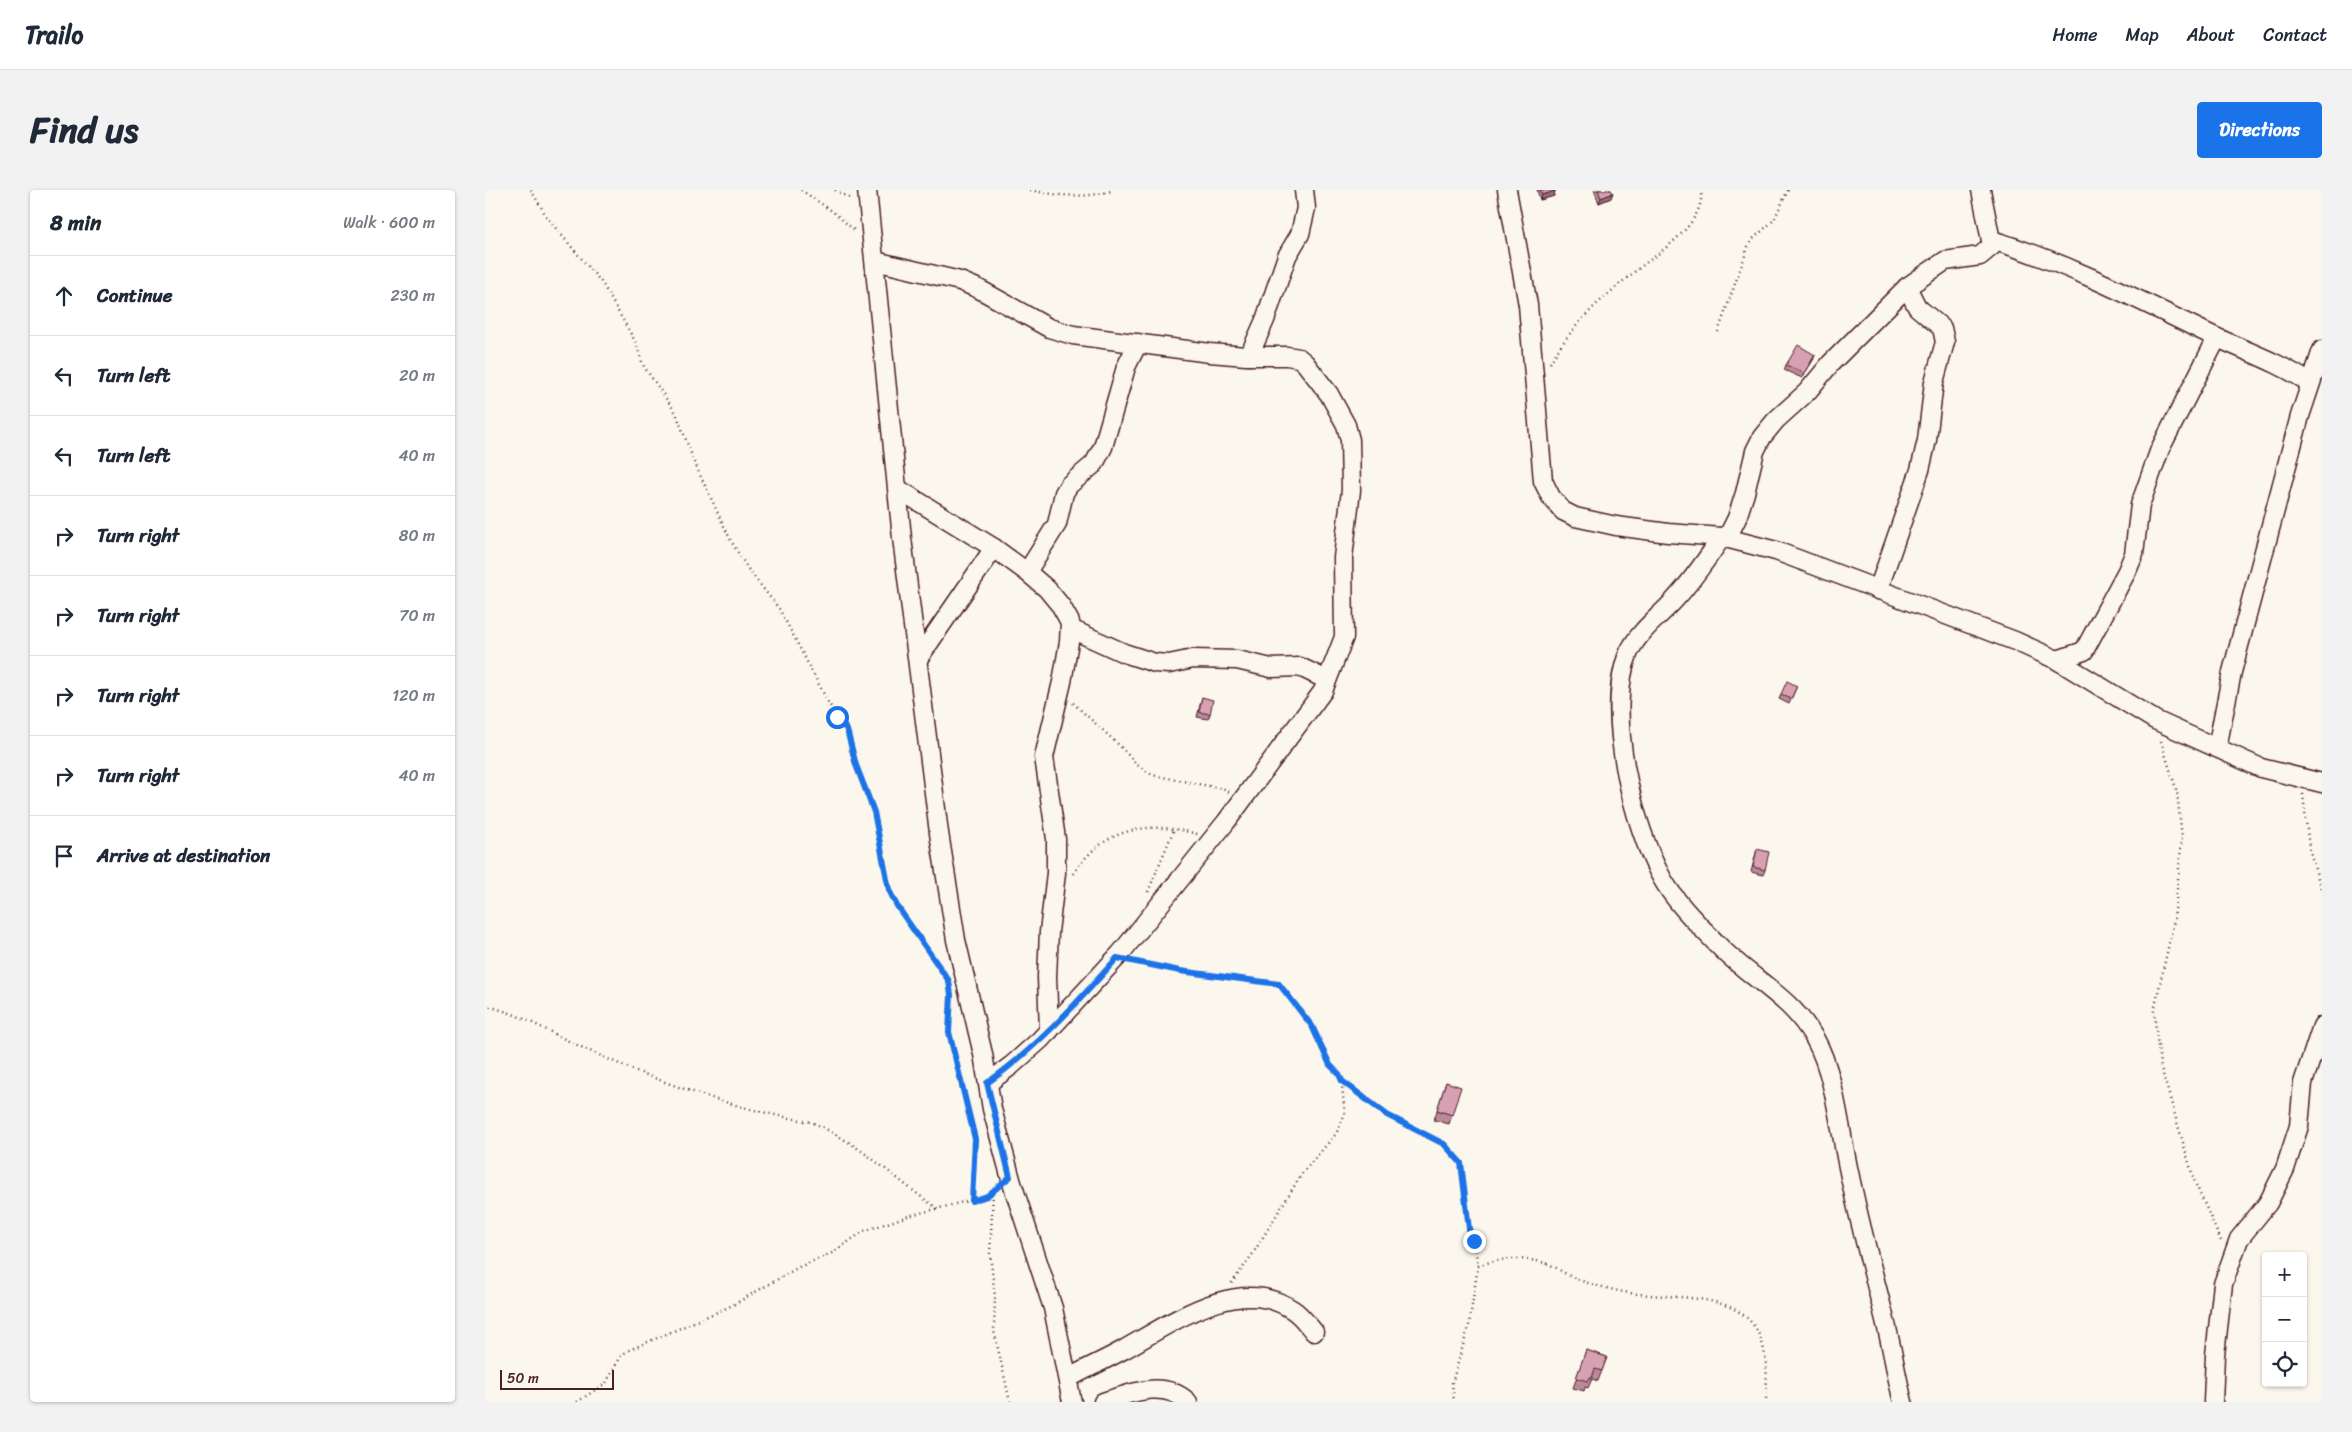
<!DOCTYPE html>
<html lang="en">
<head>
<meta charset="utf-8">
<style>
	:root { --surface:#fff; --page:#f2f2f3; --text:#1f2937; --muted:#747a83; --line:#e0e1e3; --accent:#1a73e8 }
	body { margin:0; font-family:Sriracha,sans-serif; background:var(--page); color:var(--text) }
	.controls { position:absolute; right:15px; bottom:15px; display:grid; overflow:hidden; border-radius:5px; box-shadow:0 1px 4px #0004 }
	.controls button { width:45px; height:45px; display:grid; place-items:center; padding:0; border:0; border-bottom:1px solid var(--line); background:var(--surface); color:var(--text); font:25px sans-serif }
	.scale { position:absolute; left:15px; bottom:12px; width:114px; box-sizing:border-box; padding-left:5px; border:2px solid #4a1f2b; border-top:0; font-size:14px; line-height:18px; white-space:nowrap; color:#4a1f2b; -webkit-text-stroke:4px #fbf7ec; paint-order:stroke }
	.stop { position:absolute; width:15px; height:15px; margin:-11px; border:4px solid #1a73e8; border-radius:50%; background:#fff }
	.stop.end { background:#1a73e8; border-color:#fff; box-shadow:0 1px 5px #0008 }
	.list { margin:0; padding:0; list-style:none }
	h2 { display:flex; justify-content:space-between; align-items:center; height:65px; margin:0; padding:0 20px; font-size:21px }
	h2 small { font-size:16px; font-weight:400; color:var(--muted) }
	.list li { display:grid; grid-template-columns:32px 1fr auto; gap:15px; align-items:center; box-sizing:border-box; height:80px; padding:0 20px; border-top:1px solid var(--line) }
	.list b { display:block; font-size:19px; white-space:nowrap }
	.list em { font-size:16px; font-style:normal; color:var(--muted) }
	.icon { flex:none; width:28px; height:28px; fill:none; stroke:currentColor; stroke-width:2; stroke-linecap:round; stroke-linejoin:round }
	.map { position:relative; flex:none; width:1837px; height:1212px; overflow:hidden; border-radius:5px }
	header { display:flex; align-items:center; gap:30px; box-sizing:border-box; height:70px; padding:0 25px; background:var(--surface); border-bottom:1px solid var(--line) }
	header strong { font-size:24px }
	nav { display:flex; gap:28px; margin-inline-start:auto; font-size:18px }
	.intro { display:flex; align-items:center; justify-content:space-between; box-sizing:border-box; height:120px; padding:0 30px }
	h1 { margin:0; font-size:35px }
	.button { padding:12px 22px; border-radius:5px; background:var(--accent); color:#fff; font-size:18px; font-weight:700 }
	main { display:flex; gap:30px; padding:0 30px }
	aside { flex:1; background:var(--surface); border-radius:5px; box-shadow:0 1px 4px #0004 }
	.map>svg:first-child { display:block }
</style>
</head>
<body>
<header>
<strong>Trailo</strong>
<nav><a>Home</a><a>Map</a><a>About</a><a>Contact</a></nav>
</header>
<div class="intro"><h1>Find us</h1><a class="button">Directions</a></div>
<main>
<aside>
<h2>8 min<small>Walk · 600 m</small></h2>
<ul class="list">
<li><svg class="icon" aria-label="ahead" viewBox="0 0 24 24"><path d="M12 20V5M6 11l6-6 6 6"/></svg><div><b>Continue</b></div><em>230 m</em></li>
<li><svg class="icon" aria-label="left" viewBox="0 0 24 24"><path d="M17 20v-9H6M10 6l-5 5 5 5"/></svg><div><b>Turn left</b></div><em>20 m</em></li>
<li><svg class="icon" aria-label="left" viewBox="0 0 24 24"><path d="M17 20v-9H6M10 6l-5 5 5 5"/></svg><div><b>Turn left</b></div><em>40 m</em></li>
<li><svg class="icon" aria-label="right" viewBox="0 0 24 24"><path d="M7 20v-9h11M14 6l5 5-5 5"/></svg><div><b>Turn right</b></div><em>80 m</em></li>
<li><svg class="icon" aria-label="right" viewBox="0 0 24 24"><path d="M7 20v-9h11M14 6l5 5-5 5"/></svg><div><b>Turn right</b></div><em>70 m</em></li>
<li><svg class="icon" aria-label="right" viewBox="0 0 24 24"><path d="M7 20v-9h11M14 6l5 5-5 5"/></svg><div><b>Turn right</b></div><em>120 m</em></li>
<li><svg class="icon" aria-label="right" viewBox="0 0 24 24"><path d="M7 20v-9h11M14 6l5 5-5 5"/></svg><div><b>Turn right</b></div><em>40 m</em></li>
<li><svg class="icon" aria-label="arrive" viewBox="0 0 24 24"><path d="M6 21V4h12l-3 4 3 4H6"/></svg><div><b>Arrive at destination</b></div></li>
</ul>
</aside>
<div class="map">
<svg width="1837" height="1212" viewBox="0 0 1837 1212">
	<rect width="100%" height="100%" fill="#fbf7ec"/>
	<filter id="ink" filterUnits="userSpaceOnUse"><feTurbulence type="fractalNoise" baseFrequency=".02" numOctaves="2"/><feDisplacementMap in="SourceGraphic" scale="10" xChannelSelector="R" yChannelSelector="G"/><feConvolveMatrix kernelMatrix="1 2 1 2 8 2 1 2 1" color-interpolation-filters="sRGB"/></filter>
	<g filter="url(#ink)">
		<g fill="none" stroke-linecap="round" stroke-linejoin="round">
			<g stroke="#4a1f2b" stroke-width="21">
				<g id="minor">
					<polyline points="382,0 417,348 454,643 471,750 498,864 507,919 527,993 568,1118 587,1212"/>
					<polyline points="1022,0 1043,115 1058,291 1066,307 1078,321 1090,327 1131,336 1183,343 1237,347 1291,361 1530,451 1572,470 1670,530 1776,578 1837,593"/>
					<path d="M1507 50C1582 73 1652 109 1722 143 1757 160 1792 171 1825 193"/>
					<polyline points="390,71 475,91 494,99 564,138 588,145 725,163 761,166 802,166 814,168 820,173 844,204 861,235 865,250 866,300 858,368 859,447 838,501 741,632 635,764 555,850 527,875 503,893"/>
					<polyline points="764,166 780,130 802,66 815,44 821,18 819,0"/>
					<polyline points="413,299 509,358 542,382 562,399 576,416 585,432 584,452 577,492 559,567 571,649 571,683 564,742 562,787 564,841"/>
					<path d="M1237 347C1223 367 1209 388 1193 406 1177 425 1155 439 1144 462 1119 519 1148 638 1178 690 1192 714 1213 734 1232 754 1265 789 1305 805 1330 849 1350 884 1355 942 1364 982 1374 1032 1388 1081 1400 1130 1407 1157 1411 1185 1418 1212"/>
					<polyline points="1242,348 1252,328 1260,303 1270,261 1277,247 1291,230 1322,202 1346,173 1422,97 1460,71 1495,66 1507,56 1496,0"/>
					<polyline points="542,382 572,334 579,303 584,295 609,274 618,257 641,177 653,153"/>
					<polyline points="1393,400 1435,280 1442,250 1449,192 1460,152 1457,138 1432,117 1422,97"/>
					<polyline points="586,439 639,463 670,473 684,474 708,469 752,470 786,478 815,477 842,490"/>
					<polyline points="433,469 509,358"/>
					<polyline points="1572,470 1599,461 1642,381 1649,364 1655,315 1675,259 1732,148"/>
					<polyline points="1732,558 1747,482 1815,226 1837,160"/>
					<path d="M584 1188C602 1178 620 1170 638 1160 685 1134 754 1083 808 1120 816 1125 822 1134 829 1142"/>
					<path d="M618 1212C646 1203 679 1189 703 1212"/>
					<polyline points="1728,1212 1730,1165 1738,1094 1754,1049 1783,1013 1800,979 1814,936 1818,893 1837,836"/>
				</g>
			</g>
			<g stroke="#4a1f2b" stroke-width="2.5" stroke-dasharray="1 4" stroke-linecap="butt">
				<polyline points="46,0 63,29 117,93 151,153 158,175 191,223 210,274 246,351 263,379 295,420 344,514 362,540 371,575 389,622 405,700 412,716 462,789"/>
				<polyline points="316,0 347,21 369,40"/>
				<polyline points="350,0 366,9"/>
				<path d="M545 0C573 6 602 9 629 0"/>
				<polyline points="1233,142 1263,57 1268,49 1289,30 1303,0"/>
				<path d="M1065 173C1078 151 1094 131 1113 113 1125 103 1136 92 1148 83 1171 64 1221 35 1216 0"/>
				<polyline points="588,513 635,556 651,574 667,585 739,599 744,602"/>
				<polyline points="1676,551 1692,602 1697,647 1689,731 1669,821 1675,874 1709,990 1736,1051"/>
				<polyline points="1818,604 1824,658 1837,702"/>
				<path d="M588 684C618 638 662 630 712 644"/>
				<polyline points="663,702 689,639"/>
				<polyline points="649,772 695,781 794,794 827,836 845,875 856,887 860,924 851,944 818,982 767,1065 746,1094"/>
				<polyline points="466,804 464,841 491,949 487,1011"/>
				<path d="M0 816C32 821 74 848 105 861 175 893 250 919 326 932 375 953 411 990 453 1019"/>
				<polyline points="857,891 902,925 959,954 976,973 984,1039 989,1051 993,1076 984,1135 967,1193 969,1212"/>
				<polyline points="508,1003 505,1064 510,1106 509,1141 525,1212"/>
				<path d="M993 1076C1014 1068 1034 1067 1056 1072 1067 1074 1074 1080 1083 1085 1099 1093 1117 1097 1134 1101 1172 1110 1237 1100 1265 1131 1284 1152 1282 1186 1281 1212"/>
				<polyline points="92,1212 121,1193 136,1166 142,1161 246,1116 314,1077 347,1063 379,1041 423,1026 502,1006 513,999"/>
			</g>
			<use href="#minor" stroke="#fbf7ec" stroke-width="18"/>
		</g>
		<g fill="#ba8a9a" stroke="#4a1f2b">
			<polygon points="1052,0 1070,0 1069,6 1055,10"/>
			<polygon points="1109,0 1126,0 1126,8 1114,13"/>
			<polygon points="1330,165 1328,170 1317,188 1299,180 1301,175"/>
			<polygon points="1312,496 1304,514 1294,509 1296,504"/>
			<polygon points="717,507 725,524 723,529 712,527"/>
			<polygon points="1272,659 1280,680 1278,685 1266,682"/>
			<polygon points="961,892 967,925 964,934 949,930"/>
			<polygon points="1101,1160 1122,1167 1113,1191 1107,1189 1103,1198 1100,1197 1099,1201 1088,1198"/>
		</g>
		<g fill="#97707d" stroke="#4a1f2b">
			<polygon points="1070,1 1069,6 1055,10 1057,5"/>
			<polygon points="1128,3 1126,8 1114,13 1116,8"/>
			<polygon points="1330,165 1328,170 1317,188 1319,183"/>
		</g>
		<g fill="#d8a0b3" stroke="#4a1f2b">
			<polygon points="1055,0 1070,0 1070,1 1057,5"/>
			<polygon points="1113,0 1126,0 1128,3 1116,8"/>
			<polygon points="1313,155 1330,165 1319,183 1301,175"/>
			<polygon points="1302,491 1312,496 1306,509 1296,504"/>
			<polygon points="717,507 728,510 725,524 714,522"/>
			<polygon points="1272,659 1284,662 1280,680 1268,677"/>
			<polygon points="961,892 976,897 967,925 952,920"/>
			<polygon points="1101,1160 1122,1167 1117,1181 1110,1179 1107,1188 1104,1188 1103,1191 1091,1188"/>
		</g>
	</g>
	<g fill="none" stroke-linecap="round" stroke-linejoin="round" filter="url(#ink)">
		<path stroke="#1a73e8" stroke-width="6" d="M352 527 362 540 371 575 389 622 404 700 412 716 464 791 466 805 464 842 490 949 487 1011 502 1006 525 987 502 893C552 858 592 813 632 768L695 781 794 794 827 836 845 875 854 884 857 891 902 925 959 954 976 973 984 1039 989 1051"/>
	</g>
</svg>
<div class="controls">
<button>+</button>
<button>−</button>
<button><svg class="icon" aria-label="locate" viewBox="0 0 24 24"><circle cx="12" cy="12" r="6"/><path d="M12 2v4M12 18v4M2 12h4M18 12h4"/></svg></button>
</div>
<div class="scale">50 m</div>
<div class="stop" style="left:352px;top:527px"></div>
<div class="stop end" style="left:989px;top:1051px"></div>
</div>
</main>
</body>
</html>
